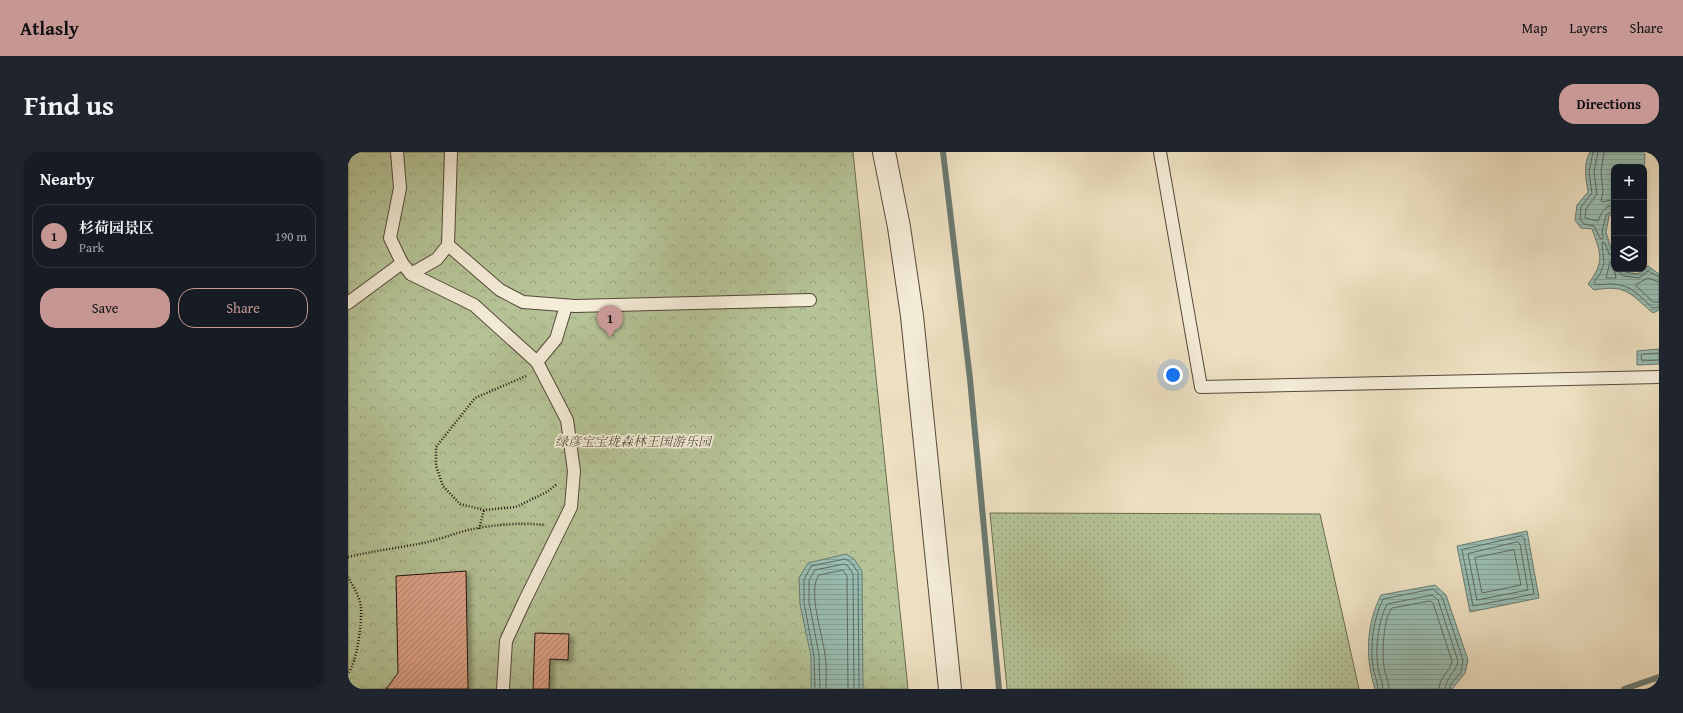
<!DOCTYPE html>
<html lang="en">
<head>
<meta charset="utf-8">
<style>
	:root { --surface:#171b24; --page:#20242c; --text:#f1f3f6; --muted:#9ea1a6; --line:#363941; --accent:#c59692 }
	body { margin:0; font-family:"Gentium Book Plus","Noto Serif SC",serif; background:var(--page); color:var(--text) }
	.controls { position:absolute; right:12px; top:12px; display:grid; overflow:hidden; border-radius:8px; box-shadow:0 2px 6px #0003 }
	.controls button { width:36px; height:36px; display:grid; place-items:center; padding:0; border:0; border-bottom:1px solid var(--line); background:var(--surface); color:var(--text); font:20px sans-serif }
	.you { position:absolute; left:825px; top:223px; width:14px; height:14px; margin:-10px; border:3px solid #fff; border-radius:50%; background:#1a73e8; box-shadow:0 0 0 6px #1a73e833 }
	.badge { display:grid; place-items:center; width:26px; height:26px; border-radius:50%; background:var(--accent); color:#111; font-size:13px; font-weight:700 }
	.pin { position:absolute; translate:-50% -33px; filter:drop-shadow(0 1px 2px #0008) }
	.pin::after { content:''; position:absolute; top:21px; width:14px; height:12px; background:inherit; clip-path:polygon(0 0,100% 0,50% 100%) }
	.list { margin:0; padding:0; list-style:none }
	h2 { display:flex; justify-content:space-between; align-items:center; height:52px; margin:0; padding:0 16px; font-size:17px }
	h2 small { font-size:13px; font-weight:400; color:var(--muted) }
	.list li { display:grid; grid-template-columns:26px 1fr auto; gap:12px; align-items:center; box-sizing:border-box; height:64px; margin:0 8px 8px; padding:0 8px; border:1px solid var(--line); border-radius:16px }
	.list b { display:block; font-size:15px; white-space:nowrap }
	.list p { margin:0; font-size:13px; white-space:nowrap; color:var(--muted) }
	.list em { font-size:13px; font-style:normal; color:var(--muted) }
	.actions { display:flex; gap:8px; padding:12px 16px }
	.actions a { flex:1; padding:9px 0; border:1px solid var(--accent); border-radius:16px; text-align:center; font-size:14px; color:var(--accent) }
	.actions .main { background:var(--accent); color:#111 }
	.icon { flex:none; width:22px; height:22px; fill:none; stroke:currentColor; stroke-width:2; stroke-linecap:round; stroke-linejoin:round }
	.map { position:relative; flex:none; width:1311px; height:537px; overflow:hidden; border-radius:16px }
	header { display:flex; align-items:center; gap:24px; box-sizing:border-box; height:56px; padding:0 20px; background:var(--accent); color:#111 }
	header strong { font-size:19px }
	nav { display:flex; gap:22px; margin-inline-start:auto; font-size:14px }
	.intro { display:flex; align-items:center; justify-content:space-between; box-sizing:border-box; height:96px; padding:0 24px }
	h1 { margin:0; font-size:28px }
	.button { padding:10px 18px; border-radius:16px; background:var(--accent); color:#111; font-size:14px; font-weight:700 }
	main { display:flex; gap:24px; padding:0 24px }
	aside { flex:1; background:var(--surface); border-radius:16px; box-shadow:0 2px 6px #0003 }
	.map>svg:first-child { display:block }
</style>
</head>
<body>
<header>
<strong>Atlasly</strong>
<nav><a>Map</a><a>Layers</a><a>Share</a></nav>
</header>
<div class="intro"><h1>Find us</h1><a class="button">Directions</a></div>
<main>
<aside>
<h2>Nearby<small></small></h2>
<ul class="list">
<li><span class="badge">1</span><div><b>杉荷园景区</b><p>Park</p></div><em>190 m</em></li>
</ul>
<div class="actions"><a class="main">Save</a><a>Share</a></div>
</aside>
<div class="map">
<svg width="1311" height="537" viewBox="0 0 1311 537">
	<defs>
		<pattern id="grass-dots" width="8" height="8" patternUnits="userSpaceOnUse"><rect width="8" height="8" fill="#b5c396"/><path d="M2 2h.1M6 6h.1" fill="none" stroke="#9ba780" stroke-width="1.8" stroke-linecap="round"/></pattern>
		<pattern id="park-crowns" width="20" height="18" patternUnits="userSpaceOnUse"><rect width="20" height="18" fill="#b5c396"/><path d="M2 6a3 3 0 1 1 6 0M12 15a3 3 0 1 1 6 0" fill="none" stroke="#9ba780"/></pattern>
		<pattern id="water-rules" width="6" height="5" patternUnits="userSpaceOnUse"><rect width="6" height="5" fill="#99beb3"/><path d="M0 2.5h6" fill="none" stroke="#84a299"/></pattern>
		<pattern id="building-hatch" width="6" height="6" patternUnits="userSpaceOnUse"><rect width="6" height="6" fill="#dea288"/><path d="M-1 1l2-2M0 6l6-6M5 7l2-2" fill="none" stroke="#b4836e"/></pattern>
		<filter id="shadow"><feDropShadow dx="4.5" dy="2.5" stdDeviation="2" flood-color="#0004"/></filter>
	</defs>
	<rect width="100%" height="100%" fill="#eee1c2"/>
	<filter id="stains"><feTurbulence type="fractalNoise" baseFrequency=".005" numOctaves="4"/><feColorMatrix values="0 0 0 0 .2 0 0 0 0 .09 0 0 0 0 .02 0 0 0 .5 -.17"/></filter>
	<radialGradient id="worn" r=".72"><stop offset=".6" stop-color="#630" stop-opacity="0"/><stop offset="1" stop-color="#630" stop-opacity=".3"/></radialGradient>
	<polygon fill="url(#grass-dots)" stroke="#6c6c52" points="642,361 972,362 1011,537 659,537"/>
	<polygon fill="url(#park-crowns)" stroke="#6c6c52" points="0,0 505,0 560,537 0,537"/>
	<g fill="url(#water-rules)" stroke="#6a7a71">
		<path d="M1242 0H1295L1297 2 1296 20V15H1266V61L1261 64 1258 80 1266 106V117H1274L1277 120 1290 122 1300 114 1311 122V158L1305 161C1282 142 1279 132 1246 138L1240 132C1257 110 1253 102 1244 77L1233 76 1227 68 1229 53 1240 40C1238 27 1235 12 1242 0Z"/>
		<polygon points="1311,197 1311,212 1289,213 1289,199"/>
		<polygon points="1179,379 1191,446 1122,460 1109,394"/>
		<polygon points="498,402 506,407 514,419 515,537 463,537 463,504 452,452 451,426 460,411"/>
		<path d="M1087 433 1098 443 1120 508 1117 521 1104 537H1027C1017 505 1018 473 1033 443Z"/>
	</g>
	<g fill="none" stroke-linecap="round" stroke-linejoin="round">
		<g stroke="#5e6a61" stroke-width="1">
			<polyline points="1245,0 1241,20 1244,41 1233,55 1232,67 1236,72 1246,74 1252,86 1254,87 1255,85 1254,80 1258,63 1266,58"/>
			<path d="M1250 0 1246 20 1249 42 1238 57 1237 66 1250 69C1254 61 1255 54 1266 53"/>
			<polyline points="1256,0 1253,20 1255,40 1253,49 1255,50 1266,47"/>
			<path d="M1266 104 1261 102 1257 91 1254 90 1256 111 1252 122 1246 130 1247 132C1252 134 1259 131 1265 132 1284 133 1291 144 1305 156L1311 155"/>
			<polyline points="1266,109 1262,110 1258,126 1268,126 1266,117"/>
			<polyline points="1272,117 1272,121 1276,124 1291,126 1300,119 1311,125"/>
			<polyline points="1311,130 1300,126 1287,133 1305,150 1311,150"/>
			<polyline points="1311,201 1294,202 1293,204 1294,209 1311,208"/>
			<polygon points="1174,384 1176,386 1186,442 1125,454 1114,398"/>
			<polygon points="1170,390 1172,392 1180,438 1129,448 1120,402"/>
			<polygon points="1166,398 1173,433 1134,441 1127,406"/>
			<polyline points="467,537 466,504 456,451 456,428 463,414 497,407 503,410 510,420 511,537"/>
			<polyline points="472,537 471,503 461,450 461,428 467,418 496,412 500,414 505,422 506,537"/>
			<path d="M478 537C478 526 479 514 477 503 475 483 459 439 471 423L495 418 499 424 500 537"/>
			<path d="M1030 537C1030 530 1026 523 1025 515 1022 493 1025 468 1035 447L1085 437 1094 445 1115 508 1113 520 1102 533V537"/>
			<path d="M1035 537C1035 530 1031 523 1030 516 1027 496 1030 470 1039 452L1084 443 1090 448 1110 509C1108 520 1097 527 1097 537"/>
			<path d="M1041 537C1041 529 1037 523 1036 515 1034 501 1035 467 1044 456L1082 449 1085 451 1104 509C1102 520 1091 525 1091 537"/>
		</g>
		<g stroke="#6a7a71" stroke-width="6">
			<polyline points="595,0 622,227 651,537"/>
			<polyline points="1276,537 1311,525"/>
		</g>
	</g>
	<g fill="url(#building-hatch)" stroke="#23150f" filter="url(#shadow)">
		<polygon points="118,419 120,537 38,537 50,521 48,424"/>
		<polygon points="187,481 221,482 220,508 202,507 201,537 185,537"/>
	</g>
	<g fill="none" stroke-linecap="round" stroke-linejoin="round">
		<g stroke="#56483c" stroke-width="14">
			<g id="service">
				<polyline points="49,0 52,36 42,86 54,111 63,122 89,107 100,93 103,0"/>
				<polyline points="812,0 853,235 1311,225"/>
				<polyline points="100,93 152,138 175,150 227,154 462,148"/>
				<polyline points="63,122 126,153 189,210 219,268 226,319 223,355 177,448 158,489 155,537"/>
				<polyline points="0,151 54,111"/>
				<polyline points="189,210 208,187 218,154"/>
			</g>
		</g>
		<g stroke="#56483c" stroke-width="24">
			<polyline id="minor" points="536,0 551,75 564,164 602,537"/>
		</g>
		<g stroke="#23150f" stroke-width="2.5" stroke-dasharray="1 2" stroke-linecap="butt">
			<polyline points="178,224 127,246 88,295 88,314 95,334 112,352 136,358 168,355 199,340 209,332"/>
			<polyline points="131,377 136,358"/>
			<path d="M0 405C25 399 50 396 75 391 90 388 105 382 120 378 143 373 172 370 196 373"/>
			<path d="M0 425C5 434 12 445 13 456 14 472 9 509 0 522"/>
		</g>
		<use href="#service" stroke="#f4ecd7" stroke-width="12"/>
		<use href="#minor" stroke="#f4ecd7" stroke-width="22"/>
	</g>
	<g text-anchor="middle" dominant-baseline="central" stroke-width="3.5" stroke-linejoin="round" paint-order="stroke">
		<g font-size="13" font-style="italic" fill="#56523e" stroke="#f4ecd7">
			<text x="285" y="289">绿彦宝宝珑森林王国游乐园</text>
		</g>
	</g>
	<rect width="100%" height="100%" filter="url(#stains)"/>
	<rect width="100%" height="100%" fill="url(#worn)"/>
</svg>
<div class="controls">
<button>+</button>
<button>−</button>
<button><svg class="icon" aria-label="layers" viewBox="0 0 24 24"><path d="M12 4l9 5-9 5-9-5zM3 14l9 5 9-5"/></svg></button>
</div>
<div class="you"></div>
<div class="pin badge" style="left:262px;top:186px">1</div>
</div>
</main>
</body>
</html>
